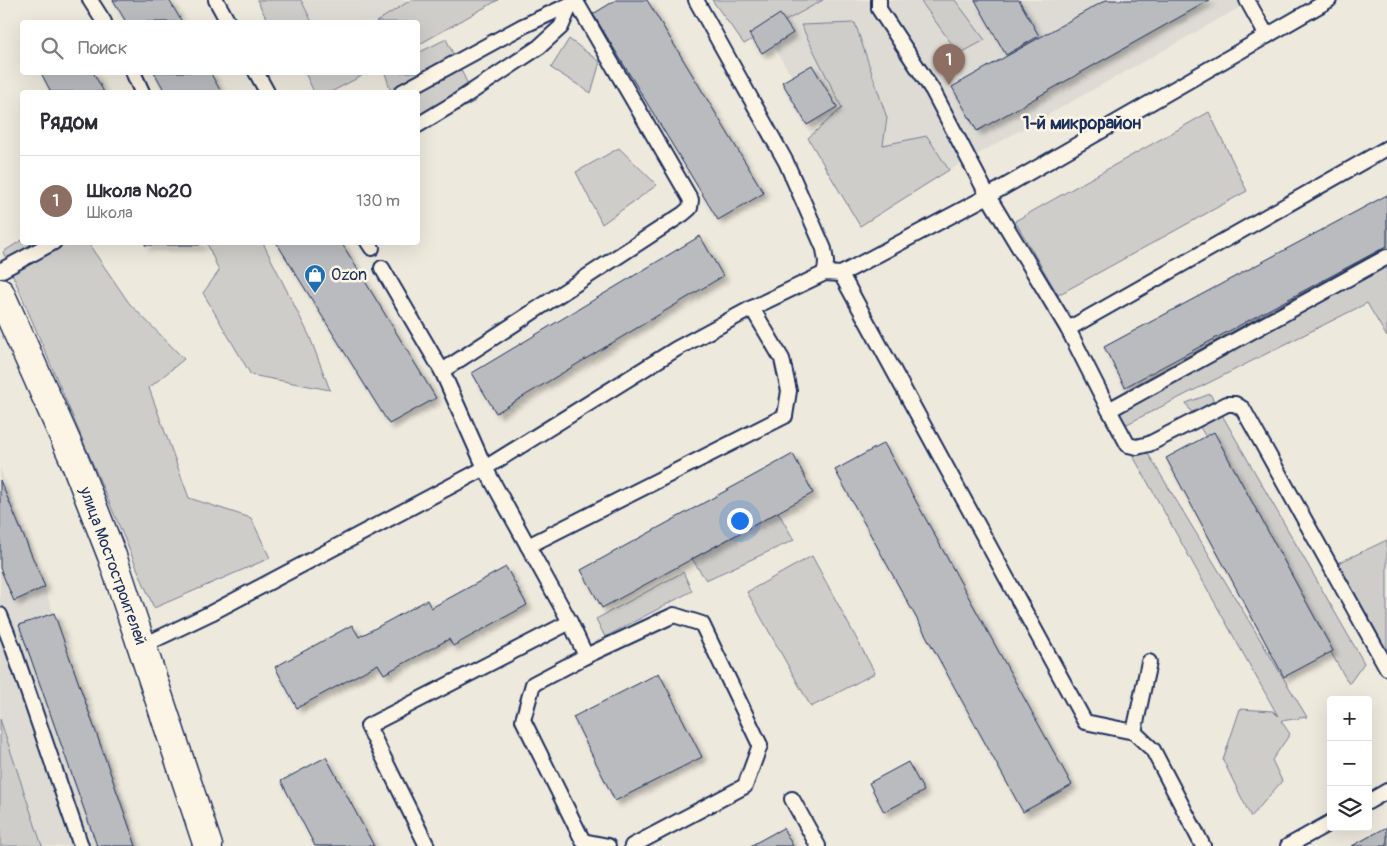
<!DOCTYPE html>
<html lang="ru">
<head>
<meta charset="utf-8">
<style>
	:root { --surface:#fff; --page:#f7f7f7; --text:#2b2b33; --muted:#7c7c81; --line:#e1e1e2; --accent:#1f6fb2 }
	body { margin:0; font-family:Pangolin,sans-serif; background:var(--page); color:var(--text) }
	.controls { position:absolute; right:15px; bottom:15px; display:grid; overflow:hidden; border-radius:5px; box-shadow:0 5px 20px #0002 }
	.controls button { width:45px; height:45px; display:grid; place-items:center; padding:0; border:0; border-bottom:1px solid var(--line); background:var(--surface); color:var(--text); font:25px sans-serif }
	.you { position:absolute; left:739px; top:520px; width:18px; height:18px; margin:-12px; border:4px solid #fff; border-radius:50%; background:#1a73e8; box-shadow:0 0 0 8px #1a73e833 }
	.badge { display:grid; place-items:center; width:32px; height:32px; border-radius:50%; background:var(--accent); color:#fff; font-size:16px; font-weight:700 }
	.pin { position:absolute; translate:-50% -41px; filter:drop-shadow(0 1px 2px #0008) }
	.pin::after { content:''; position:absolute; top:26px; width:18px; height:15px; background:inherit; clip-path:polygon(0 0,100% 0,50% 100%) }
	.list { margin:0; padding:0; list-style:none }
	h2 { display:flex; justify-content:space-between; align-items:center; height:65px; margin:0; padding:0 20px; font-size:21px }
	h2 small { font-size:16px; font-weight:400; color:var(--muted) }
	.list li { display:grid; grid-template-columns:32px 1fr auto; gap:15px; align-items:center; box-sizing:border-box; height:90px; padding:0 20px; border-top:1px solid var(--line) }
	.list b { display:block; font-size:19px; white-space:nowrap }
	.list p { margin:0; font-size:16px; white-space:nowrap; color:var(--muted) }
	.list em { font-size:16px; font-style:normal; color:var(--muted) }
	.icon { flex:none; width:28px; height:28px; fill:none; stroke:currentColor; stroke-width:2; stroke-linecap:round; stroke-linejoin:round }
	.map { position:relative; flex:none; width:1387px; height:846px; overflow:hidden }
	.search { position:absolute; background:var(--surface); box-shadow:0 5px 20px #0002; left:20px; top:20px; width:400px; height:55px; display:flex; align-items:center; gap:12px; box-sizing:border-box; padding:0 18px; border-radius:5px; color:var(--muted); font-size:19px }
	.panel { position:absolute; background:var(--surface); box-shadow:0 5px 20px #0002; left:20px; top:90px; width:400px; height:155px; border-radius:5px }
	.map>svg:first-child { display:block }
</style>
</head>
<body>
<div class="map">
<svg width="1387" height="846" viewBox="0 0 1387 846">
	<defs>
		<filter id="shadow"><feDropShadow dx="4.5" dy="4.5" stdDeviation="2.5" flood-color="#0004"/></filter>
	</defs>
	<rect width="100%" height="100%" fill="#eee9dd"/>
	<filter id="ink" filterUnits="userSpaceOnUse"><feTurbulence type="fractalNoise" baseFrequency=".02" numOctaves="2"/><feDisplacementMap in="SourceGraphic" scale="10" xChannelSelector="R" yChannelSelector="G"/><feConvolveMatrix kernelMatrix="1 2 1 2 8 2 1 2 1" color-interpolation-filters="sRGB"/></filter>
	<g filter="url(#ink)">
		<g fill="#dedbd4">
			<polygon points="278,0 486,0 418,22 290,22"/>
			<polygon points="746,0 1253,0 873,213"/>
			<polygon points="0,468 140,846 0,846"/>
		</g>
		<g fill="#cfcdca" stroke="#757e94">
			<polygon points="257,0 301,0 312,22 268,22"/>
			<polygon points="411,0 498,0 418,45 418,22 376,22"/>
			<polygon points="712,0 823,0 744,44"/>
			<polygon points="920,0 955,0 985,40 959,54"/>
			<polygon points="855,23 887,118 883,145 927,136 949,170 860,226 808,138 842,108 801,25"/>
			<polygon points="446,39 476,101 433,122 418,116 418,92 391,92 385,73 418,72 418,53"/>
			<polygon points="569,39 600,62 591,93 551,68"/>
			<polygon points="305,73 305,72 367,73 331,92 314,92"/>
			<polygon points="1209,112 1247,191 1058,295 1015,221"/>
			<polygon points="619,148 657,185 602,224 576,172"/>
			<polygon points="22,240 22,242 88,243 129,303 184,359 149,388 189,498 251,518 270,558 154,608 3,252"/>
			<polygon points="207,243 263,243 309,335 330,390 251,375 203,293 219,271"/>
			<polygon points="1387,246 1387,337 1367,303 1127,424 1107,401"/>
			<polygon points="1210,394 1364,663 1349,684 1186,403"/>
			<polygon points="1138,437 1307,717 1281,721 1290,734 1272,760 1282,781 1251,817 1223,760 1240,709 1273,711 1278,716 1128,447"/>
			<polygon points="778,512 794,540 706,580 692,559"/>
			<polygon points="1387,540 1387,661 1334,565"/>
			<polygon points="812,556 875,673 811,707 747,592"/>
			<polygon points="683,572 692,591 605,637 596,619"/>
			<polygon points="0,719 42,846 0,846"/>
		</g>
		<g fill="#babbbe" stroke="#1b2f5e" filter="url(#shadow)">
			<polygon points="113,0 169,0 182,22 126,22"/>
			<polygon points="616,0 647,0 764,193 718,220 593,14"/>
			<polygon points="975,0 1019,0 1039,36 1006,55"/>
			<polygon points="1106,0 1210,0 977,131 952,87"/>
			<polygon points="780,14 793,33 762,53 749,34"/>
			<polygon points="812,65 837,107 807,125 782,82"/>
			<polygon points="42,72 93,72 104,92 51,92 41,73"/>
			<polygon points="154,72 210,72 221,92 165,92"/>
			<polygon points="1387,195 1387,246 1125,387 1104,347"/>
			<polygon points="700,236 723,276 496,413 472,373"/>
			<polygon points="145,242 204,242 199,245 145,245"/>
			<polygon points="276,242 341,242 436,398 389,424"/>
			<polygon points="1214,432 1333,651 1284,677 1166,458"/>
			<polygon points="884,443 1072,785 1023,812 835,470"/>
			<polygon points="793,454 813,493 602,608 581,570"/>
			<polygon points="0,480 45,587 14,601 0,568"/>
			<polygon points="506,567 527,605 453,646 449,639 384,674 378,664 297,708 275,667 352,625 359,637 427,600 431,608"/>
			<polygon points="54,613 136,846 97,846 19,625"/>
			<polygon points="659,673 702,757 615,801 573,717"/>
			<polygon points="326,757 374,846 315,846 281,781"/>
			<polygon points="908,762 924,791 884,812 869,783"/>
			<polygon points="1387,827 1387,846 1352,846"/>
			<polygon points="783,828 793,846 750,846"/>
		</g>
		<g fill="none" stroke-linecap="round" stroke-linejoin="round">
			<g stroke="#1b2f5e" stroke-width="18">
				<g id="service">
					<polyline points="90,0 104,22"/>
					<polyline points="216,0 228,22"/>
					<polyline points="696,0 786,162 824,249 826,262 825,273"/>
					<polyline points="879,0 879,9 933,91 988,196 1068,329 1109,410 1128,445 1137,447 1149,444 1227,404 1235,404 1243,409 1387,668"/>
					<polyline points="1247,0 1267,36"/>
					<polyline points="133,72 142,92"/>
					<polyline points="256,72 267,92"/>
					<polyline points="402,92 523,26 571,4 574,0"/>
					<polyline points="418,125 453,104 539,47 561,27 571,4"/>
					<polyline points="368,242 372,248"/>
					<polyline points="382,268 442,371 485,468 570,622 368,726 427,846"/>
					<polyline points="0,271 54,242"/>
					<polyline points="841,274 1085,722 1134,732 1153,750 1203,846"/>
					<polyline points="1068,329 1387,148"/>
					<polyline points="442,371 683,214 690,208 691,200 575,0"/>
					<polyline points="1109,410 1387,257"/>
					<polyline points="528,546 785,416 789,391 782,359 752,308"/>
					<polyline points="0,615 13,648 81,846"/>
					<polyline points="570,622 586,656"/>
					<polyline points="142,646 211,613 485,468 676,349 752,308 825,273 841,274 988,196 1329,0"/>
					<polyline points="1134,732 1149,662"/>
					<polyline points="792,799 818,846"/>
					<polyline points="1368,802 1387,791"/>
					<polyline points="608,846 583,841 523,720 533,684 586,656 674,615 702,624 760,745 745,786 632,846"/>
					<polyline points="1288,846 1331,822"/>
				</g>
			</g>
			<g stroke="#1b2f5e" stroke-width="31">
				<polyline id="secondary" points="0,293 74,459 112,556 208,846"/>
			</g>
			<use href="#service" stroke="#fcf5e5" stroke-width="14"/>
			<use href="#secondary" stroke="#fcf5e5" stroke-width="28"/>
		</g>
	</g>
	<defs>
		<g id="shop-pin" transform="scale(1.125)"><path d="M0 17L-7.5 6A9.5 9.5 0 1 1 7.5 6Z" fill="#1f6fb2" stroke="#fcf5e5"/><path d="M-5-2.5h2.3a2.7 3.5 0 0 1 5.4 0H5L5.5 6h-11ZM-1.5-2.5h3a1.5 2.3 0 0 0-3 0Z" fill="#fff"/></g>
	</defs>
	<g fill-rule="evenodd">
		<use href="#shop-pin" x="315" y="275"/>
	</g>
	<g text-anchor="middle" dominant-baseline="central" stroke-width="5" stroke-linejoin="round" paint-order="stroke">
		<g font-size="16" fill="#1b2f5e" stroke="#fcf5e5" text-anchor="start">
			<text x="331" y="275">Ozon</text>
		</g>
		<g font-size="16" fill="#1b2f5e" stroke="#fcf5e5">
			<text transform="translate(113 566) rotate(70)">улица Мостостроителей</text>
		</g>
		<g font-size="18" font-weight="bold" fill="#1b2f5e" stroke="#fcf5e5">
			<text x="1082" y="123">1-й микрорайон</text>
		</g>
	</g>
</svg>
<div class="controls">
<button>+</button>
<button>−</button>
<button><svg class="icon" aria-label="layers" viewBox="0 0 24 24"><path d="M12 4l9 5-9 5-9-5zM3 14l9 5 9-5"/></svg></button>
</div>
<div class="you"></div>
<div class="pin badge" style="left:949px;top:85px;background:#8d6e63">1</div>
<div class="search"><svg class="icon" aria-label="search" viewBox="0 0 24 24"><circle cx="10" cy="10" r="6"/><path d="M15 15l6 6"/></svg>Поиск</div>
<section class="panel">
<h2>Рядом<small></small></h2>
<ul class="list">
<li><span class="badge" style="background:#8d6e63">1</span><div><b>Школа №20</b><p>Школа</p></div><em>130 m</em></li>
</ul>
</section>
</div>
</body>
</html>
